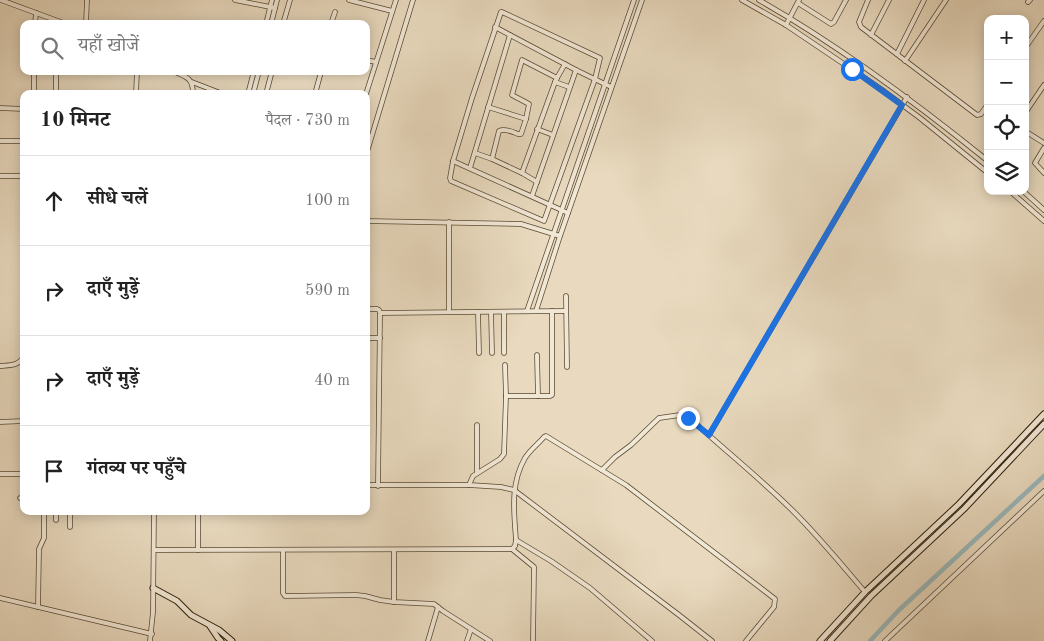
<!DOCTYPE html>
<html lang="hi">
<head>
<meta charset="utf-8">
<style>
	:root { --surface:#fff; --page:#f2f2f2; --text:#222; --muted:#767676; --line:#e0e0e0 }
	body { margin:0; font-family:"Old Standard TT","Noto Serif Devanagari",serif; background:var(--page); color:var(--text) }
	.controls { position:absolute; right:15px; top:15px; display:grid; overflow:hidden; border-radius:10px; box-shadow:0 2px 12px #0003 }
	.controls button { width:45px; height:45px; display:grid; place-items:center; padding:0; border:0; border-bottom:1px solid var(--line); background:var(--surface); color:var(--text); font:25px sans-serif }
	.stop { position:absolute; width:15px; height:15px; margin:-11px; border:4px solid #1a73e8; border-radius:50%; background:#fff }
	.stop.end { background:#1a73e8; border-color:#fff; box-shadow:0 1px 5px #0008 }
	.list { margin:0; padding:0; list-style:none }
	h2 { display:flex; justify-content:space-between; align-items:center; height:65px; margin:0; padding:0 20px; font-size:21px }
	h2 small { font-size:16px; font-weight:400; color:var(--muted) }
	.list li { display:grid; grid-template-columns:32px 1fr auto; gap:15px; align-items:center; box-sizing:border-box; height:90px; padding:0 20px; border-top:1px solid var(--line) }
	.list b { display:block; font-size:19px; white-space:nowrap }
	.list em { font-size:16px; font-style:normal; color:var(--muted) }
	.icon { flex:none; width:28px; height:28px; fill:none; stroke:currentColor; stroke-width:2; stroke-linecap:round; stroke-linejoin:round }
	.map { position:relative; flex:none; width:1044px; height:641px; overflow:hidden }
	.search { position:absolute; background:var(--surface); box-shadow:0 2px 12px #0003; left:20px; top:20px; width:350px; height:55px; display:flex; align-items:center; gap:12px; box-sizing:border-box; padding:0 18px; border-radius:10px; color:var(--muted); font-size:19px }
	.panel { position:absolute; background:var(--surface); box-shadow:0 2px 12px #0003; left:20px; top:90px; width:350px; height:425px; border-radius:10px }
	.map>svg:first-child { display:block }
</style>
</head>
<body>
<div class="map">
<svg width="1044" height="641" viewBox="0 0 1044 641">
	<rect width="100%" height="100%" fill="#e9dabf"/>
	<filter id="stains"><feTurbulence type="fractalNoise" baseFrequency=".004" numOctaves="4"/><feColorMatrix values="0 0 0 0 .2 0 0 0 0 .09 0 0 0 0 .02 0 0 0 .5 -.17"/></filter>
	<radialGradient id="worn" r=".72"><stop offset=".6" stop-color="#630" stop-opacity="0"/><stop offset="1" stop-color="#630" stop-opacity=".3"/></radialGradient>
	<g fill="none" stroke-linecap="round" stroke-linejoin="round">
		<polyline stroke="#9ab8bb" stroke-width="4.5" points="870,641 898,611 1044,476"/>
		<g stroke="#594a33" stroke-width="5.5">
			<g id="street">
				<polyline points="1,0 66,24"/>
				<polyline points="235,0 275,8"/>
				<polyline points="349,0 392,11"/>
				<polyline points="742,0 786,25 881,89 920,118 988,173"/>
				<path d="M759 0C840 46 915 102 988 161"/>
				<polyline points="868,0 859,22 861,27 977,115 981,114 988,104"/>
				<polyline points="1028,2 1030,0"/>
				<polyline points="798,3 831,24 834,22 846,0"/>
				<polygon points="501,12 502,12 600,58 595,79 544,221 451,181 450,178 453,161 472,98"/>
				<polyline points="35,24 36,13"/>
				<polyline points="86,24 87,0"/>
				<polyline points="266,24 272,0"/>
				<polyline points="271,24 277,0"/>
				<polyline points="283,24 290,0"/>
				<polyline points="331,24 335,12"/>
				<polyline points="786,25 799,0"/>
				<polyline points="495,27 576,70 611,87"/>
				<polyline points="871,35 889,0"/>
				<polyline points="1025,48 1044,21"/>
				<polyline points="897,54 924,0"/>
				<polyline points="366,60 376,62"/>
				<polyline points="905,61 946,0"/>
				<path d="M173 71C186 77 193 77 193 94"/>
				<polyline points="321,72 330,71"/>
				<polyline points="557,78 565,64"/>
				<polyline points="192,82 223,94"/>
				<polyline points="34,94 34,71"/>
				<polyline points="56,94 56,71"/>
				<polyline points="136,94 137,71"/>
				<polyline points="248,94 254,71"/>
				<polyline points="253,94 259,71"/>
				<polyline points="266,94 272,71"/>
				<polyline points="315,94 321,72 320,71"/>
				<polyline points="366,94 396,0"/>
				<path d="M488 107 526 119 521 134H518C513 132 505 128 499 131L492 159 522 173 555 82 569 87"/>
				<polyline points="0,108 24,109"/>
				<polyline points="1025,113 1044,85"/>
				<polyline points="526,119 529,104 512,95 522,60 557,78 555,82"/>
				<polyline points="537,129 553,135"/>
				<polyline points="1025,131 1044,143"/>
				<polyline points="0,141 24,141"/>
				<polyline points="1044,148 1035,163 1044,173"/>
				<polyline points="475,153 492,159"/>
				<polyline points="366,155 413,0"/>
				<polyline points="453,161 568,213"/>
				<polyline points="470,168 510,35"/>
				<polyline points="522,173 537,182"/>
				<polyline points="0,176 24,176"/>
				<polyline points="24,190 23,306 24,329"/>
				<polyline points="1010,191 1044,221"/>
				<polyline points="1023,191 1044,210"/>
				<polyline points="532,196 576,70"/>
				<polyline points="366,221 521,224 560,236"/>
				<polyline points="566,296 567,367"/>
				<polyline points="366,309 377,309 379,310 380,313"/>
				<polyline points="527,311 634,0"/>
				<polyline points="536,311 560,236 642,0"/>
				<polyline points="449,312 449,222"/>
				<polyline points="478,312 479,353"/>
				<polyline points="491,312 492,353"/>
				<polyline points="504,312 504,353"/>
				<polyline points="366,338 380,338"/>
				<polyline points="505,365 506,396"/>
				<path d="M0 366C10 365 19 366 24 356"/>
				<polyline points="538,396 550,396 552,395 552,311"/>
				<polyline points="0,422 24,421"/>
				<polyline points="477,425 477,473"/>
				<polyline points="709,435 907,97"/>
				<path d="M602 470 615 457 631 445 659 418 680 415 686 417 694 422C727 452 762 480 794 512 819 537 842 565 865 592"/>
				<polyline points="0,474 24,474"/>
				<polyline points="366,485 469,485 473,476 500,459 504,454 506,396 538,396 537,355"/>
				<polyline points="469,485 501,487 514,490 679,615 712,641"/>
				<polyline points="378,486 380,313 566,311"/>
				<polyline points="20,498 24,498"/>
				<polyline points="70,511 70,527"/>
				<polyline points="198,511 198,550"/>
				<polyline points="56,520 56,511"/>
				<polyline points="516,540 551,561 590,588 652,641"/>
				<polyline points="512,549 534,567 533,641"/>
				<path d="M154 550 512 549 515 546 516 540C514 512 510 484 525 458 530 450 538 444 544 437L546 436 626 485 775 599 774 607 746 641"/>
				<polyline points="283,550 283,593 285,596 356,595 365,596 380,600 394,602"/>
				<polyline points="394,550 394,602 434,604 443,611 490,641"/>
				<polyline points="0,598 152,634"/>
				<polyline points="38,607 39,549 44,538 44,511"/>
				<polyline points="150,641 153,612 154,511"/>
				<polyline points="428,641 438,607"/>
				<polyline points="467,641 471,629"/>
				<polyline points="885,641 1044,491"/>
			</g>
		</g>
		<g stroke="#291a04" stroke-width="7">
			<g id="secondary">
				<polyline points="153,588 177,601 191,615 219,630 232,641"/>
				<polyline points="210,626 218,638 221,641"/>
				<polyline points="820,641 865,592 959,504 1044,414"/>
				<polyline points="830,641 871,596 964,509 1044,424"/>
			</g>
		</g>
		<use href="#street" stroke="#f1e7d5" stroke-width="4"/>
		<use href="#secondary" stroke="#f1e7d5" stroke-width="5"/>
	</g>
	<g fill="none" stroke-linecap="round" stroke-linejoin="round">
		<polyline stroke="#1a73e8" stroke-width="6" points="688,418 709,435 902,105 852,69"/>
	</g>
	<rect width="100%" height="100%" filter="url(#stains)"/>
	<rect width="100%" height="100%" fill="url(#worn)"/>
</svg>
<div class="controls">
<button>+</button>
<button>−</button>
<button><svg class="icon" aria-label="locate" viewBox="0 0 24 24"><circle cx="12" cy="12" r="6"/><path d="M12 2v4M12 18v4M2 12h4M18 12h4"/></svg></button>
<button><svg class="icon" aria-label="layers" viewBox="0 0 24 24"><path d="M12 4l9 5-9 5-9-5zM3 14l9 5 9-5"/></svg></button>
</div>
<div class="stop" style="left:852px;top:69px"></div>
<div class="stop end" style="left:688px;top:418px"></div>
<div class="search"><svg class="icon" aria-label="search" viewBox="0 0 24 24"><circle cx="10" cy="10" r="6"/><path d="M15 15l6 6"/></svg>यहाँ खोजें</div>
<section class="panel">
<h2>10 मिनट<small>पैदल · 730 m</small></h2>
<ul class="list">
<li><svg class="icon" aria-label="ahead" viewBox="0 0 24 24"><path d="M12 20V5M6 11l6-6 6 6"/></svg><div><b>सीधे चलें</b></div><em>100 m</em></li>
<li><svg class="icon" aria-label="right" viewBox="0 0 24 24"><path d="M7 20v-9h11M14 6l5 5-5 5"/></svg><div><b>दाएँ मुड़ें</b></div><em>590 m</em></li>
<li><svg class="icon" aria-label="right" viewBox="0 0 24 24"><path d="M7 20v-9h11M14 6l5 5-5 5"/></svg><div><b>दाएँ मुड़ें</b></div><em>40 m</em></li>
<li><svg class="icon" aria-label="arrive" viewBox="0 0 24 24"><path d="M6 21V4h12l-3 4 3 4H6"/></svg><div><b>गंतव्य पर पहुँचे</b></div></li>
</ul>
</section>
</div>
</body>
</html>
